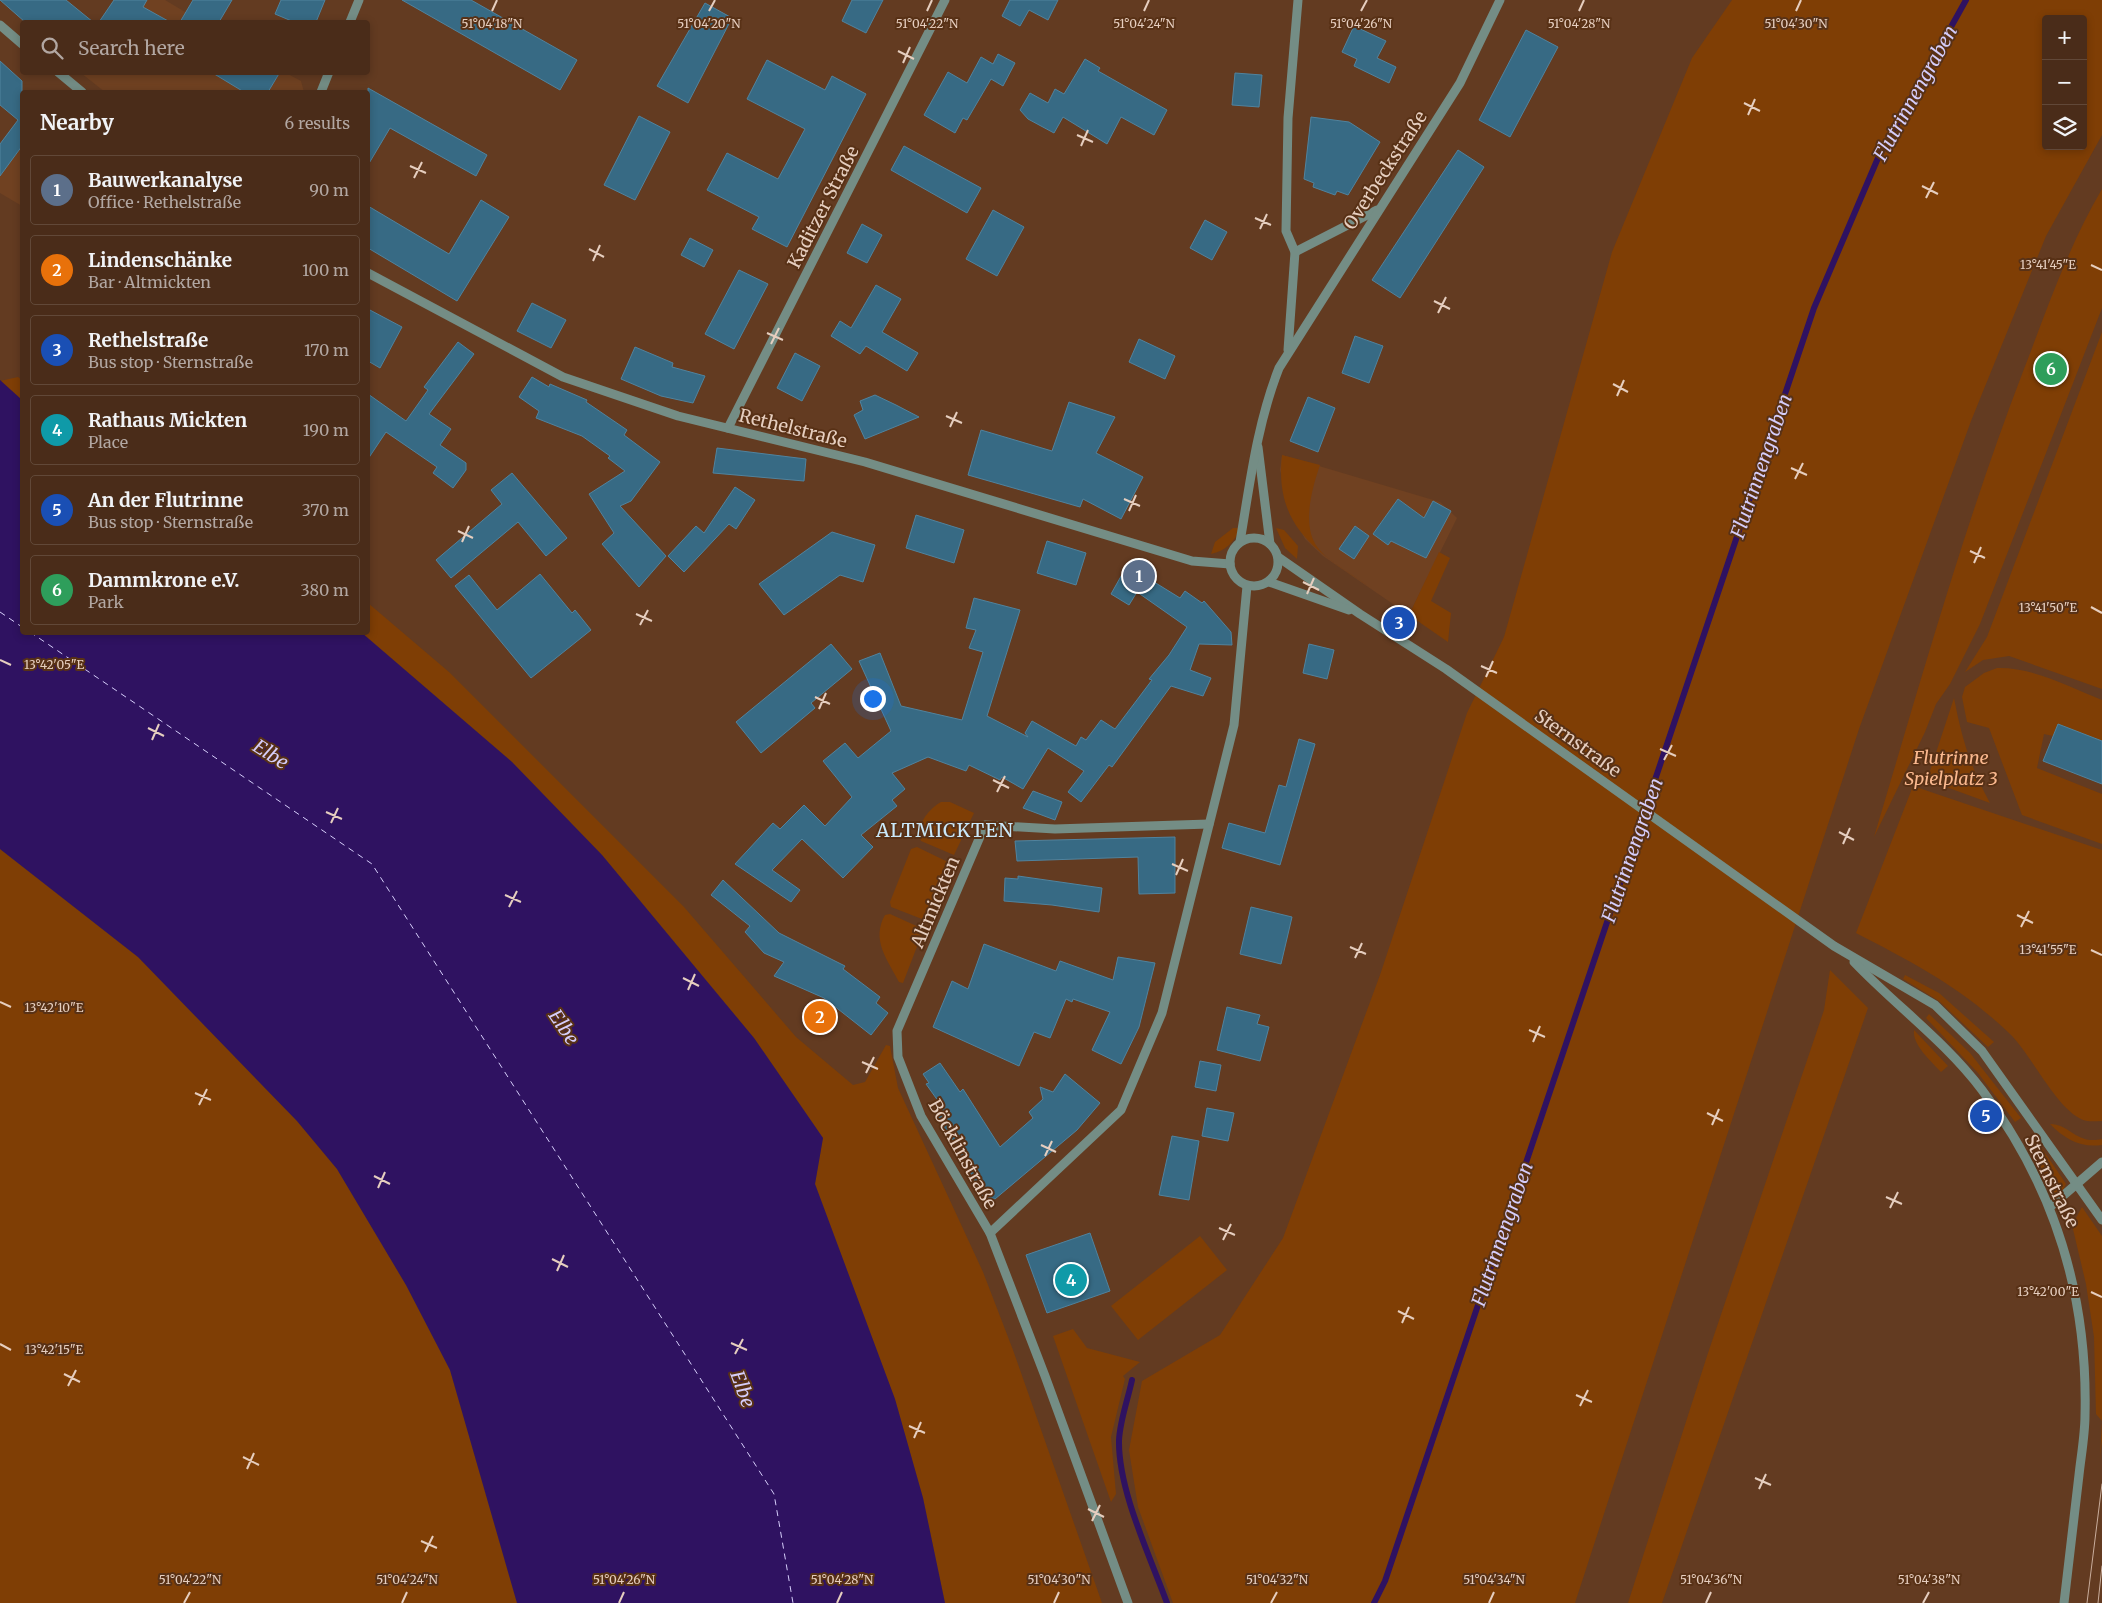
<!DOCTYPE html>
<html lang="en">
<head>
<meta charset="utf-8">
<style>
	:root { --surface:#4a2c19; --page:#513422; --text:#f1f3f6; --muted:#b2a7a2; --line:#614838; --accent:#bca0f2 }
	body { margin:0; font-family:Merriweather,serif; background:var(--page); color:var(--text) }
	.controls { position:absolute; right:15px; top:15px; display:grid; overflow:hidden; border-radius:5px; box-shadow:0 2px 8px #0003 }
	.controls button { width:45px; height:45px; display:grid; place-items:center; padding:0; border:0; border-bottom:1px solid var(--line); background:var(--surface); color:var(--text); font:25px sans-serif }
	.you { position:absolute; left:872px; top:698px; width:18px; height:18px; margin:-12px; border:4px solid #fff; border-radius:50%; background:#1a73e8; box-shadow:0 0 0 8px #1a73e833 }
	.badge { display:grid; place-items:center; width:32px; height:32px; border-radius:50%; background:var(--accent); color:#fff; font-size:16px; font-weight:700 }
	.pin { position:absolute; translate:-50% -50%; border:2px solid #fff; box-shadow:0 1px 5px #0006 }
	.list { margin:0; padding:0; list-style:none }
	h2 { display:flex; justify-content:space-between; align-items:center; height:65px; margin:0; padding:0 20px; font-size:21px }
	h2 small { font-size:16px; font-weight:400; color:var(--muted) }
	.list li { display:grid; grid-template-columns:32px 1fr auto; gap:15px; align-items:center; box-sizing:border-box; height:70px; margin:0 10px 10px; padding:0 10px; border:1px solid var(--line); border-radius:5px }
	.list b { display:block; font-size:19px; white-space:nowrap }
	.list p { margin:0; font-size:16px; white-space:nowrap; color:var(--muted) }
	.list em { font-size:16px; font-style:normal; color:var(--muted) }
	.icon { flex:none; width:28px; height:28px; fill:none; stroke:currentColor; stroke-width:2; stroke-linecap:round; stroke-linejoin:round }
	.map { position:relative; flex:none; width:2102px; height:1603px; overflow:hidden }
	.search { position:absolute; background:var(--surface); box-shadow:0 2px 8px #0003; left:20px; top:20px; width:350px; height:55px; display:flex; align-items:center; gap:12px; box-sizing:border-box; padding:0 18px; border-radius:5px; color:var(--muted); font-size:19px }
	.panel { position:absolute; background:var(--surface); box-shadow:0 2px 8px #0003; left:20px; top:90px; width:350px; height:545px; border-radius:5px }
	.map>svg:first-child { display:block }
</style>
</head>
<body>
<div class="map">
<svg width="2102" height="1603" viewBox="0 0 2102 1603">
	<rect width="100%" height="100%" fill="#633b21"/>
	<g fill="#704121">
		<polygon points="114,0 165,0 202,22 102,22 104,18 103,17"/>
		<polygon points="81,73 286,73 301,81 304,92 105,92"/>
		<polygon points="22,146 22,206 0,193 0,176"/>
		<polygon points="1282,455 1440,502 1457,518 1409,615 1323,556 1305,539 1291,513 1280,470"/>
	</g>
	<g fill="#7f3e05" fill-rule="evenodd">
		<path d="M1732 0H2102V135L2046 236 1971 421 1859 729 1575 1603H1173L1138 1507 1129 1450 1142 1381 1220 1335 1283 1238 1380 975 1467 713 1504 637 1612 252 1692 58ZM2046 19H2083V146H2046Z"/>
		<path d="M2102 189V308L1980 624 1950 684 1936 704 1925 732 1874 837C1921 680 1965 522 2024 369 2047 309 2069 245 2102 189Z"/>
		<polygon points="2102,332 2102,689 2009,656 1983,660 1965,672 1987,637"/>
		<polygon points="18,377 22,380 22,400 0,381"/>
		<path d="M1282 455 1320 465C1312 488 1301 527 1318 548 1328 561 1353 575 1367 585 1316 551 1274 526 1282 455Z"/>
		<path d="M1233 528H1240C1235 542 1225 551 1211 554L1215 542Z"/>
		<polygon points="1276,528 1284,530 1298,546 1297,559 1285,548"/>
		<polygon points="1439,552 1450,558 1431,601 1451,613 1448,642 1409,615"/>
		<polygon points="368,603 449,672 684,907 796,1037 853,1085 865,1082 886,1045 890,1046 898,1088 983,1272 1013,1350 1102,1603 945,1603 923,1498 895,1400 815,1184 823,1138 754,1038 602,855 512,762 362,633 368,632"/>
		<path d="M1997 668C2033 667 2069 687 2102 700V741L2058 724 2053 736 2044 734 2037 768 2102 794V844L2022 815 1989 728 1967 722 1962 697 1965 687 1984 673Z"/>
		<path d="M1954 698C1962 739 1970 766 1990 803L1927 780Z"/>
		<path d="M1913 786 2102 850V1121C2096 1121 2088 1122 2083 1120 2056 1109 2032 1055 2009 1033 1962 988 1914 963 1856 933Z"/>
		<path d="M941 802H950L974 813 954 855 921 841 919 836C919 821 929 809 941 802Z"/>
		<polygon points="917,847 950,863 927,919 922,919 891,907 890,902 911,849"/>
		<polygon points="0,849 138,957 297,1121 337,1169 406,1285 450,1370 517,1603 0,1603"/>
		<path d="M890 914 921 928 923 931 903 983 899 982C887 959 871 940 885 915Z"/>
		<polygon points="1830,970 1868,1008 1662,1603 1628,1603 1707,1356 1824,1010"/>
		<polygon points="1905,975 1939,993 1994,1042 1988,1047 1939,1001 1903,979"/>
		<polygon points="1929,1014 1970,1053 2021,1118 2015,1122 1978,1073 1926,1018"/>
		<path d="M1914 1030 1948 1066 1941 1072C1932 1062 1912 1045 1914 1030Z"/>
		<path d="M2050 1124C2070 1124 2076 1145 2102 1139V1145C2080 1148 2065 1139 2050 1124Z"/>
		<polygon points="2033,1135 2066,1184 2062,1192 2056,1197 2026,1139"/>
		<polygon points="2082,1207 2102,1236 2102,1440 2100,1458 2102,1421 2096,1414 2094,1337 2086,1284 2072,1225"/>
		<polygon points="1200,1236 1227,1270 1138,1340 1111,1306"/>
		<polygon points="1073,1329 1087,1348 1140,1362 1123,1376 1125,1379 1111,1437 1116,1494 1111,1502 1053,1336"/>
	</g>
	<polygon fill="#2f1261" points="0,380 22,400 22,632 362,633 512,762 602,855 754,1038 823,1138 815,1184 895,1399 923,1498 945,1603 517,1603 450,1370 406,1285 337,1169 297,1121 138,957 0,849"/>
	<g fill="none" stroke-linecap="round" stroke-linejoin="round">
		<g stroke="#2f1261" stroke-width="6">
			<path d="M1132 1380C1128 1399 1120 1420 1119 1440 1118 1490 1150 1556 1167 1603"/>
			<polyline points="1374,1603 1385,1581 1814,308 1878,158 1966,0"/>
		</g>
		<g stroke="#d5cdfa" stroke-width="1" stroke-dasharray="6 5" stroke-linecap="butt">
			<polyline points="0,612 22,627"/>
			<polyline points="30,632 372,864 774,1494 793,1603"/>
		</g>
	</g>
	<g fill="#376a84" stroke="#50839e">
		<polygon points="0,0 66,0 93,22 25,22"/>
		<polygon points="114,0 147,0 143,7 170,22 99,22"/>
		<polygon points="193,0 232,0 219,22 180,22"/>
		<polygon points="281,0 325,0 316,22 294,22 275,14"/>
		<polygon points="402,0 471,0 577,60 560,90"/>
		<polygon points="852,0 883,0 866,33 842,21"/>
		<polygon points="1010,0 1058,0 1048,20 1029,10 1020,26 1002,16"/>
		<polygon points="705,3 732,18 688,103 657,86"/>
		<polygon points="1354,26 1386,41 1377,58 1396,67 1389,83 1354,66 1357,59 1342,52"/>
		<polygon points="1526,30 1558,47 1510,137 1479,120"/>
		<polygon points="998,54 1015,63 1003,86 991,79 967,120 963,118 955,133 924,115 948,72 967,83 981,57 993,64"/>
		<polygon points="1085,59 1100,68 1098,71 1167,110 1154,135 1121,117 1107,144 1063,117 1054,133 1028,119 1020,110 1030,93 1048,103 1055,89 1064,94"/>
		<polygon points="767,60 825,90 832,76 866,94 787,247 752,229 759,217 707,190 727,153 778,179 805,129 747,99"/>
		<polygon points="0,61 22,81 22,146 0,176 0,144 18,120 0,105"/>
		<polygon points="211,72 280,72 268,92 244,92"/>
		<polygon points="1235,73 1262,75 1259,107 1232,105"/>
		<polygon points="368,88 487,155 476,176 390,128 368,165"/>
		<polygon points="639,116 670,132 635,200 604,185"/>
		<polygon points="1311,117 1349,122 1380,142 1348,195 1337,191 1335,195 1313,187 1314,183 1304,179"/>
		<polygon points="904,146 981,188 967,213 891,170"/>
		<polygon points="1458,150 1484,167 1400,298 1372,280"/>
		<polygon points="481,200 509,217 457,301 368,248 368,206 449,254"/>
		<polygon points="993,210 1024,227 997,276 966,259"/>
		<polygon points="1205,220 1227,232 1212,260 1190,248"/>
		<polygon points="862,224 882,235 867,263 847,253"/>
		<polygon points="690,238 713,250 704,267 681,255"/>
		<polygon points="739,270 768,284 734,349 705,334"/>
		<polygon points="876,285 901,299 882,332 918,353 907,371 866,346 860,354 831,336 840,321 851,328"/>
		<polygon points="532,303 566,320 551,348 517,331"/>
		<polygon points="368,309 402,327 380,368 368,361"/>
		<polygon points="1355,336 1383,346 1369,383 1342,373"/>
		<polygon points="1139,339 1175,356 1165,379 1129,362"/>
		<polygon points="458,342 474,354 429,414 451,429 440,445 466,463 466,470 453,488 433,473 437,467 386,432 368,459 368,394 406,421 428,390 424,387"/>
		<polygon points="635,347 673,363 672,367 705,376 693,403 661,396 621,379"/>
		<polygon points="795,353 820,366 802,401 777,388"/>
		<polygon points="532,377 549,387 550,384 587,400 586,402 627,430 624,435 660,462 631,501 620,506 666,556 639,587 602,544 614,533 589,494 625,471 608,458 610,456 582,436 536,418 539,411 519,397"/>
		<polygon points="875,395 896,405 919,417 865,439 854,415 863,410 860,401"/>
		<polygon points="1308,397 1335,408 1318,452 1290,441"/>
		<polygon points="1069,402 1115,417 1096,453 1143,477 1121,519 1083,499 1080,507 968,475 981,430 1052,451"/>
		<polygon points="717,448 806,459 804,481 713,473"/>
		<polygon points="512,473 567,538 546,556 518,522 451,578 436,560 502,504 491,490"/>
		<polygon points="735,487 755,500 736,529 729,524 684,572 668,556 696,526 704,533"/>
		<polygon points="1398,499 1424,518 1433,501 1451,511 1426,558 1391,541 1388,545 1373,534"/>
		<polygon points="916,515 964,530 954,563 906,548"/>
		<polygon points="1355,526 1369,536 1354,559 1339,549"/>
		<polygon points="832,532 875,545 863,582 840,575 784,615 759,584"/>
		<polygon points="1047,541 1086,553 1076,585 1037,573"/>
		<polygon points="1129,562 1148,573 1146,577 1180,598 1185,591 1202,603 1204,601 1231,632 1232,645 1199,644 1190,670 1211,678 1203,696 1171,686 1112,767 1109,765 1081,802 1068,792 1084,771 1048,748 1023,789 1002,777 1000,780 969,765 966,771 928,757 892,773 905,789 892,800 897,806 861,835 873,847 843,878 802,839 772,870 800,890 791,902 735,864 773,823 780,829 804,805 825,826 852,797 823,761 845,743 858,758 891,731 859,661 880,653 901,706 962,720 983,652 969,648 976,630 966,628 974,598 1020,610 987,716 1028,737 1025,733 1032,721 1076,746 1081,737 1086,740 1101,720 1115,729 1152,680 1149,679 1169,655 1187,627 1137,592 1129,605 1111,594"/>
		<polygon points="540,574 572,613 575,610 591,630 531,678 455,586 469,575 497,610"/>
		<polygon points="831,644 852,669 811,703 815,708 761,753 736,722"/>
		<polygon points="1309,644 1334,650 1327,679 1303,673"/>
		<polygon points="2058,724 2102,741 2102,784 2043,761"/>
		<polygon points="1299,739 1315,744 1280,865 1222,848 1229,823 1265,833 1279,785 1286,787"/>
		<polygon points="1033,791 1062,802 1055,820 1023,808"/>
		<polygon points="1175,837 1175,893 1139,894 1138,857 1017,861 1015,841"/>
		<polygon points="1018,876 1102,888 1099,912 1052,905 1004,901 1005,878 1018,879"/>
		<polygon points="723,880 779,933 845,966 843,969 880,997 876,1003 888,1013 871,1035 824,998 774,976 784,962 764,953 745,932 750,926 711,895"/>
		<polygon points="1251,907 1292,917 1281,964 1240,954"/>
		<polygon points="984,944 1056,971 1060,961 1113,980 1118,957 1155,963 1139,1027 1121,1064 1092,1050 1110,1012 1073,999 1072,1002 1066,999 1050,1038 1034,1032 1019,1066 933,1027 952,981 968,989"/>
		<polygon points="1227,1007 1260,1015 1257,1024 1269,1027 1260,1061 1217,1050"/>
		<polygon points="1200,1061 1221,1065 1216,1091 1195,1087"/>
		<polygon points="940,1063 960,1092 963,1089 1000,1147 1033,1118 1029,1112 1043,1099 1040,1087 1053,1092 1065,1074 1100,1103 1077,1130 995,1199 983,1196 954,1142 932,1111 941,1105 926,1084 929,1083 923,1074"/>
		<polygon points="1207,1108 1234,1113 1228,1141 1202,1136"/>
		<polygon points="1172,1136 1199,1141 1189,1200 1159,1195"/>
		<polygon points="1090,1233 1110,1291 1047,1313 1026,1255"/>
	</g>
	<g fill="none" stroke-linecap="round" stroke-linejoin="round">
		<g stroke="#748d85" stroke-width="9">
			<polyline points="350,22 359,0"/>
			<polyline points="0,25 22,44"/>
			<polyline points="58,72 82,92"/>
			<polyline points="321,92 329,72"/>
			<polyline points="1295,252 1377,210"/>
			<polyline points="368,273 563,377 678,416 865,462 1192,561 1230,564"/>
			<polyline points="1288,350 1295,252 1286,231 1288,118 1298,0"/>
			<polyline points="728,428 945,0"/>
			<polyline points="1258,447 1270,544"/>
			<circle cx="1254" cy="562" r="24"/>
			<path d="M1240 542C1250 483 1257 424 1279 368L1460 83 1500 0"/>
			<polyline points="1278,557 1360,614 1446,669 1834,946 1935,1005 1982,1051 2102,1220"/>
			<polyline points="1269,582 1349,610"/>
			<path d="M1854 962C1896 1006 1945 1041 1982 1090 2055 1187 2088 1295 2085 1415 2085 1435 2081 1456 2079 1475 2074 1518 2069 1560 2064 1603"/>
			<polyline points="2050,1207 2102,1162"/>
			<polyline points="990,1233 1121,1110 1162,1013 1234,725 1247,586"/>
			<polyline points="1128,1603 1045,1376 990,1233 921,1116 898,1057 897,1031 985,825 1055,829 1209,824"/>
		</g>
		<g stroke="#c9ad9c" stroke-width="1">
			<polyline points="2087,1603 2102,1484"/>
			<polyline points="2098,1603 2102,1566"/>
		</g>
	</g>
	<path fill="none" stroke="#e6cebf" stroke-width="2" d="M492 11 497 0M709 11 715 0M927 11 932 0M1144 11 1149 0M1361 11 1367 0M1579 11 1584 0M1796 11 1801 0M898 51 914 59M903 63 910 47M1744 103 1760 111M1748 115 1755 99M1077 135 1093 142M1081 146 1088 130M410 166 426 173M414 178 422 162M1922 186 1938 194M1926 198 1934 182M1255 218 1271 225M1260 229 1267 214M589 249 604 257M593 261 600 245M2091 265 2102 270M1434 301 1450 309M1438 313 1446 297M767 333 783 340M771 344 779 328M1613 384 1628 392M1617 396 1624 380M946 416 962 423M950 427 957 412M1791 468 1807 475M1795 479 1803 463M1124 499 1140 506M1129 511 1136 495M458 531 473 538M462 542 469 526M1970 551 1985 558M1974 563 1981 547M1303 582 1319 590M1307 594 1314 578M2091 607 2102 613M636 614 652 621M640 625 648 610M0 660 11 665M1481 666 1497 673M1486 677 1493 661M815 697 830 704M819 709 826 693M148 728 164 736M152 740 159 724M1660 749 1676 756M1664 760 1672 745M993 780 1009 788M997 792 1005 776M326 812 342 819M331 823 338 808M1839 832 1854 840M1843 844 1850 828M1172 864 1188 871M1176 875 1183 859M505 895 521 902M509 907 517 891M2017 915 2033 923M2021 927 2029 911M1350 947 1366 954M2091 950 2102 955M1355 958 1362 943M683 978 699 986M688 990 695 974M0 1002 11 1007M1529 1030 1545 1037M1533 1042 1540 1026M862 1062 878 1069M866 1073 874 1057M195 1093 211 1100M199 1105 207 1089M1707 1113 1723 1121M1712 1125 1719 1109M1041 1145 1056 1152M1045 1156 1052 1141M374 1176 390 1184M378 1188 385 1172M1886 1197 1902 1204M1890 1208 1898 1192M1219 1228 1235 1235M1223 1240 1231 1224M552 1259 568 1267M557 1271 564 1255M2091 1292 2102 1297M1398 1311 1414 1319M1402 1323 1409 1307M731 1343 747 1350M0 1344 11 1350M735 1354 743 1339M64 1374 80 1382M68 1386 76 1370M1576 1395 1592 1402M1580 1406 1588 1390M909 1426 925 1433M914 1438 921 1422M243 1457 259 1465M247 1469 254 1453M1755 1478 1771 1485M1759 1489 1766 1474M1088 1509 1104 1517M1092 1521 1100 1505M421 1541 437 1548M425 1552 433 1536M184 1603 190 1592M402 1603 407 1592M619 1603 624 1592M837 1603 842 1592M1054 1603 1059 1592M1271 1603 1277 1592M1489 1603 1494 1592M1706 1603 1711 1592M1923 1603 1929 1592"/>
	<g text-anchor="middle" dominant-baseline="central" stroke-width="4" stroke-linejoin="round" paint-order="stroke">
		<g font-size="18" fill="#e6cebf" stroke="#583116">
			<text transform="translate(1385 170) rotate(-57)">Overbeckstraße</text>
			<text transform="translate(823 207) rotate(-63)">Kaditzer Straße</text>
			<text transform="translate(793 428) rotate(14)">Rethelstraße</text>
			<text transform="translate(1578 743) rotate(36)">Sternstraße</text>
			<text transform="translate(935 902) rotate(-67)">Altmickten</text>
			<text transform="translate(963 1154) rotate(61)">Böcklinstraße</text>
			<text transform="translate(2052 1181) rotate(64)">Sternstraße</text>
		</g>
		<g font-size="18" font-style="italic" fill="#fbb98f" stroke="#583116">
			<text x="1951" y="757">Flutrinne<tspan x="1951" dy="21">Spielplatz 3</tspan></text>
		</g>
		<g font-size="19" font-style="italic" fill="#d5cdfa" stroke="#583116">
			<text transform="translate(1915 93) rotate(-61)">Flutrinnengraben</text>
			<text transform="translate(1761 466) rotate(-71)">Flutrinnengraben</text>
			<text transform="translate(271 754) rotate(33)">Elbe</text>
			<text transform="translate(1632 850) rotate(-71)">Flutrinnengraben</text>
			<text transform="translate(564 1027) rotate(56)">Elbe</text>
			<text transform="translate(1502 1234) rotate(-71)">Flutrinnengraben</text>
			<text transform="translate(743 1389) rotate(70)">Elbe</text>
		</g>
		<g font-size="19" letter-spacing="1" fill="#cae8f9" stroke="#583116">
			<text x="945" y="830">ALTMICKTEN</text>
		</g>
	</g>
	<g font-size="12" text-anchor="middle" fill="#e6cebf" stroke="#583116" stroke-width="4" stroke-linejoin="round" paint-order="stroke">
		<text x="492" y="28">51°04'18"N</text>
		<text x="709" y="28">51°04'20"N</text>
		<text x="927" y="28">51°04'22"N</text>
		<text x="1144" y="28">51°04'24"N</text>
		<text x="1361" y="28">51°04'26"N</text>
		<text x="1579" y="28">51°04'28"N</text>
		<text x="1796" y="28">51°04'30"N</text>
		<text x="2048" y="269">13°41'45"E</text>
		<text x="2048" y="612">13°41'50"E</text>
		<text x="54" y="669">13°42'05"E</text>
		<text x="2048" y="954">13°41'55"E</text>
		<text x="54" y="1012">13°42'10"E</text>
		<text x="2048" y="1296">13°42'00"E</text>
		<text x="54" y="1354">13°42'15"E</text>
		<text x="190" y="1584">51°04'22"N</text>
		<text x="407" y="1584">51°04'24"N</text>
		<text x="624" y="1584">51°04'26"N</text>
		<text x="842" y="1584">51°04'28"N</text>
		<text x="1059" y="1584">51°04'30"N</text>
		<text x="1277" y="1584">51°04'32"N</text>
		<text x="1494" y="1584">51°04'34"N</text>
		<text x="1711" y="1584">51°04'36"N</text>
		<text x="1929" y="1584">51°04'38"N</text>
	</g>
</svg>
<div class="controls">
<button>+</button>
<button>−</button>
<button><svg class="icon" aria-label="layers" viewBox="0 0 24 24"><path d="M12 4l9 5-9 5-9-5zM3 14l9 5 9-5"/></svg></button>
</div>
<div class="you"></div>
<div class="pin badge" style="left:1139px;top:576px;background:#5c6f8a">1</div>
<div class="pin badge" style="left:820px;top:1017px;background:#e8710a">2</div>
<div class="pin badge" style="left:1399px;top:623px;background:#1a4fb4">3</div>
<div class="pin badge" style="left:1071px;top:1280px;background:#0f9aa8">4</div>
<div class="pin badge" style="left:1986px;top:1116px;background:#1a4fb4">5</div>
<div class="pin badge" style="left:2051px;top:369px;background:#2e9e5b">6</div>
<div class="search"><svg class="icon" aria-label="search" viewBox="0 0 24 24"><circle cx="10" cy="10" r="6"/><path d="M15 15l6 6"/></svg>Search here</div>
<section class="panel">
<h2>Nearby<small>6 results</small></h2>
<ul class="list">
<li><span class="badge" style="background:#5c6f8a">1</span><div><b>Bauwerkanalyse</b><p>Office · Rethelstraße</p></div><em>90 m</em></li>
<li><span class="badge" style="background:#e8710a">2</span><div><b>Lindenschänke</b><p>Bar · Altmickten</p></div><em>100 m</em></li>
<li><span class="badge" style="background:#1a4fb4">3</span><div><b>Rethelstraße</b><p>Bus stop · Sternstraße</p></div><em>170 m</em></li>
<li><span class="badge" style="background:#0f9aa8">4</span><div><b>Rathaus Mickten</b><p>Place</p></div><em>190 m</em></li>
<li><span class="badge" style="background:#1a4fb4">5</span><div><b>An der Flutrinne</b><p>Bus stop · Sternstraße</p></div><em>370 m</em></li>
<li><span class="badge" style="background:#2e9e5b">6</span><div><b>Dammkrone e.V.</b><p>Park</p></div><em>380 m</em></li>
</ul>
</section>
</div>
</body>
</html>
